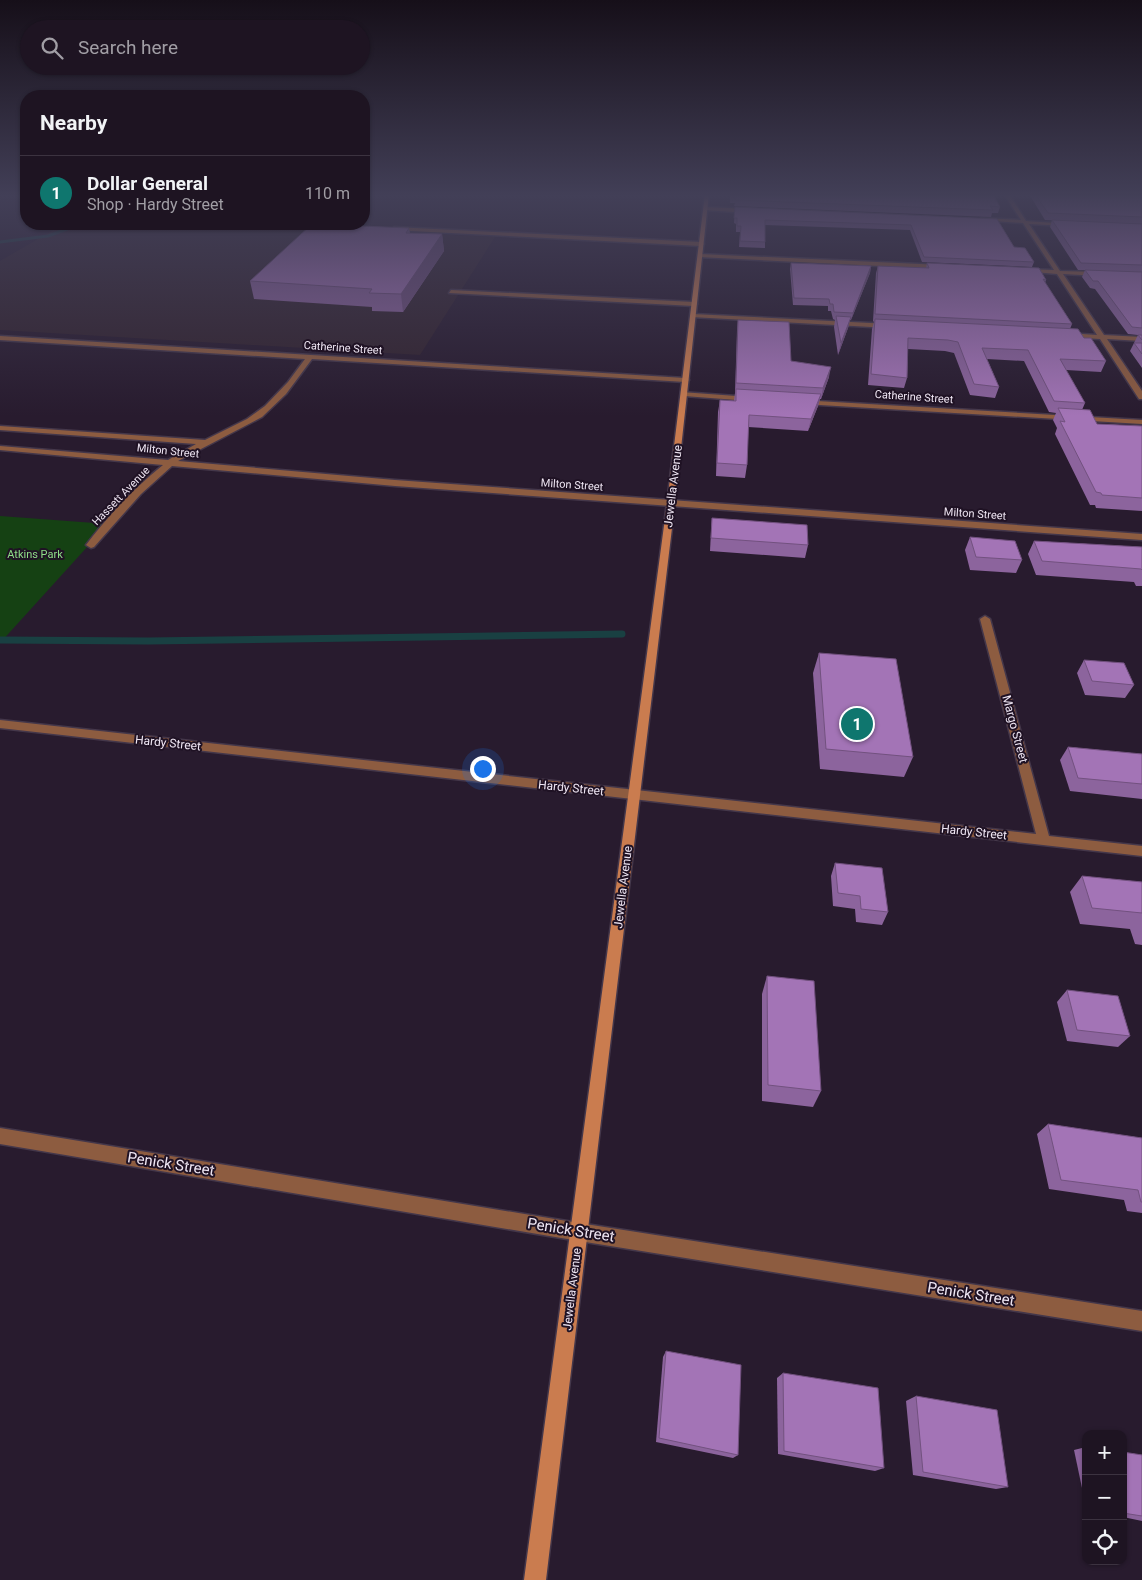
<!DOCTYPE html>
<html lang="en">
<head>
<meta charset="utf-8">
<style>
	:root { --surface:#1e1422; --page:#2b212f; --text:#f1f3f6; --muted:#a19ea5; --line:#3c3340; --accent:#0f766e }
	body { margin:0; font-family:Roboto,sans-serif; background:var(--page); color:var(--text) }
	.controls { position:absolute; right:15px; bottom:15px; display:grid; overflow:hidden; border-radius:10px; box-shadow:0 1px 4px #0004 }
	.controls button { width:45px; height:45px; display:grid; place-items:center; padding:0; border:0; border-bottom:1px solid var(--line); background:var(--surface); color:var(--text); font:25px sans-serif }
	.you { position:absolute; left:482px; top:768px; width:18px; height:18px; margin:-12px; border:4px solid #fff; border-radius:50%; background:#1a73e8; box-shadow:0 0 0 8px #1a73e833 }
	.badge { display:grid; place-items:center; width:32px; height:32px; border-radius:50%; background:var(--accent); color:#fff; font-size:16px; font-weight:700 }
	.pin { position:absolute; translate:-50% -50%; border:2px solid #fff; box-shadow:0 1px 5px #0006 }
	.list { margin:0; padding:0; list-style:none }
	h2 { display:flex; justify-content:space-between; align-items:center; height:65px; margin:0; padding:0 20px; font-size:21px }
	h2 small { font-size:16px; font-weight:400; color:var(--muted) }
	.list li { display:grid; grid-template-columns:32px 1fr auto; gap:15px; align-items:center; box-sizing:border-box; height:75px; padding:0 20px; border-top:1px solid var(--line) }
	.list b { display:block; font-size:19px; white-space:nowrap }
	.list p { margin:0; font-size:16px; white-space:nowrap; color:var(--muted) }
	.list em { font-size:16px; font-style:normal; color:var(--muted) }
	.icon { flex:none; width:28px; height:28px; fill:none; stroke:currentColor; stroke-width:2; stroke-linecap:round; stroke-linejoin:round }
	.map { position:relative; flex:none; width:1142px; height:1580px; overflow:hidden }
	.search { position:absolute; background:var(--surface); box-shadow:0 1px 4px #0004; left:20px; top:20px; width:350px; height:55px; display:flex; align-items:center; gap:12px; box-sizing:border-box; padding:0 18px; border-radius:28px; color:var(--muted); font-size:19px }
	.panel { position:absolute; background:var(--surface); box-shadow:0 1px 4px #0004; left:20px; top:90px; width:350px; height:140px; border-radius:20px }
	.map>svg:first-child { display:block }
</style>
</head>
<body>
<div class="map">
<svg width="1142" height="1580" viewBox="0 0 1142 1580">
	<rect width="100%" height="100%" fill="#281b2e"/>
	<polygon fill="#32232e" points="64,224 210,224 495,237 420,355 0,330 0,261"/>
	<polygon fill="#154113" points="0,516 108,524 0,643"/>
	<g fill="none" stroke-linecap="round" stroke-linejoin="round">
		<polyline stroke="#194042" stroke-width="3" points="0,242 48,236 67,229 67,224"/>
		<polyline stroke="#194042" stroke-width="7" points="0,640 148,641 622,634"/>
		<g stroke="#44374a" stroke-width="3">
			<g id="minor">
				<polygon points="1004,194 1009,194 1026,221 1070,224 1067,226 1029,224 1060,271 1100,272 1103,274 1100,276 1063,274 1104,335 1142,337 1142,341 1107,339 1142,391 1142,399 1139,399 1100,339 1067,337 1064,335 1067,333 1097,335 1057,274 1022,271 1025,269 1054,270 1023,223 979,220 982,218 1021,220"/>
				<polygon points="705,207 750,209 753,211 750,213 703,210"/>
				<polygon points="281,224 312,224 329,226 326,228"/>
				<polygon points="394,227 701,242 704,244 701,246 392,230"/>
				<polygon points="700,254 942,265 945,267 942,269 698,257"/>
				<polygon points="451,290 694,302 697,304 694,306 449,293"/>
				<polygon points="693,314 890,324 893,326 890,328 691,317 691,315"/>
				<path d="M0 336 685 378 689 380 685 382 312 359 286 394 262 417 178 461 395 480 1142 534V540L395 486 172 466 141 494 94 547 91 548 86 545C108 516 134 488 163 465L0 450V446L168 460 196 444 0 430V426L205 440 247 419 265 406 288 382 305 359 0 340Z"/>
				<polygon points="681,392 750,397 754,399 750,401 684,396 681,396"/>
				<polygon points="800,400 1142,420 1142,424 803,404 800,404"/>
				<polygon points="985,616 990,619 1049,836 1142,846 1142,856 0,728 0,720 1036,834 980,619"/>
				<polygon points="0,1128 579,1223 1142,1311 1142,1331 579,1241 0,1144"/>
			</g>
		</g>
		<g stroke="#44374a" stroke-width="3">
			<polygon id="secondary" points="705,194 709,194 675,503 546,1580 524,1580 667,503"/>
		</g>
		<use href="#minor" fill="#8d5c40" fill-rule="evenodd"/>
		<use href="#secondary" fill="#ca7c4f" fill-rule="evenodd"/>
	</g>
	<g fill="#8c649d">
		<polygon points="730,194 993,194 1000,207 998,213 992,213 991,217 734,206 735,203 730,203"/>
		<polygon points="1029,194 1142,194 1142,224 1045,220"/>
		<polygon points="735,207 997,219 1014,247 1034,262 1032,267 922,262 910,230 765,225 765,248 739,247 740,232 736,232 736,224 734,223"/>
		<polygon points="1052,220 1142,224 1142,368 1130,351 1138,335 1128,334 1095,289 1090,288 1082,277 1085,270 1078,270 1050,227"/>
		<polygon points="409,228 410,233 442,234 444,251 403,312 372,311 372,307 254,299 250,281"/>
		<polygon points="791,263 871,266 870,273 851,320 850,320 848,328 838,355 834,327 835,320 833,319 831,311 828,311 828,306 793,305 790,269"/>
		<polygon points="927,263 1046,280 1045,283 1072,324 1070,329 1084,338 1106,361 1101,372 1066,370 1085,403 1082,410 1097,424 1142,426 1142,511 1096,508 1095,505 1090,505 1055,434 1057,428 1053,420 1056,413 1049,412 1024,361 987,359 999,387 995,398 970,395 954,353 945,351 908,349 907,378 904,388 868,385 872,329 874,322 873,321 876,273 878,266 926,268"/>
		<polygon points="738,320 791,361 829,377 821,399 820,399 818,406 808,431 748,427 747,465 745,478 716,476 718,412 720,400 734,401 735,393 737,330"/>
		<polygon points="712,518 808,545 805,558 710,551 711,531"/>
		<polygon points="970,537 1022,560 1016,573 970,570 965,550"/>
		<polygon points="1034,541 1142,547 1142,586 1136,586 1134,582 1036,575 1028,554"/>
		<polygon points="819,653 913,757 904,777 820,769 813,673"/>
		<polygon points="1084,660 1134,685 1125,698 1085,695 1077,673"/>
		<polygon points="1068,747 1142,754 1142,799 1070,791 1060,760"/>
		<polygon points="835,863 888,912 882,925 856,922 855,909 833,906 831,876"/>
		<polygon points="1082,876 1142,882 1142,945 1135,944 1130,929 1080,924 1070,892"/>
		<polygon points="767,976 821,1091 813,1107 762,1101 762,994"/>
		<polygon points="1067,990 1130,1036 1118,1047 1067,1041 1057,1002"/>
		<polygon points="1048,1124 1142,1138 1142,1213 1127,1211 1124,1200 1049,1189 1037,1134"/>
		<polygon points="666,1351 738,1455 733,1458 656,1442 663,1357"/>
		<polygon points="783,1373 884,1468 875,1471 778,1454 777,1378"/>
		<polygon points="916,1396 1008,1487 996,1489 913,1475 906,1401"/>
		<polygon points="1086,1447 1086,1507 1074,1450"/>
		<polygon points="1123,1452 1142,1455 1142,1521 1123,1517"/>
	</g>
	<g fill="#72517f">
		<polygon points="442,234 444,251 403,312 401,294"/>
		<polygon points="871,266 870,273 851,320 853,313"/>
		<polygon points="851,317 848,328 838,355 841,343"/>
		<polygon points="831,367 829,377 821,399 823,388"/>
		<polygon points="821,394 818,406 808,431 811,419"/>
	</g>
	<g fill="#a374b6" stroke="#72517f">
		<polygon points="731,194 993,194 1000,207 990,206 993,210 735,200 735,197 731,197"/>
		<polygon points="1035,194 1142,194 1142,217 1048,213"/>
		<polygon points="735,207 997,219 1014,247 1025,248 1034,262 924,257 911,225 765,220 765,242 740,241 741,226 737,226 737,218 734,218"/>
		<polygon points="1052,220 1142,224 1142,265 1081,263"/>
		<polygon points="312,224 409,228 406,233 442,234 401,294 369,293 372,289 250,281"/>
		<polygon points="791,263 871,266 853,313 834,312 833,304 830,304 829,299 794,298"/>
		<polygon points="927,263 1039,268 1046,280 1043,279 1072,324 875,314 878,266 929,268"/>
		<polygon points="1085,270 1142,272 1142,328 1132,327 1098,281 1093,281"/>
		<polygon points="836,316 851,317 841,343"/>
		<polygon points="875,319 1078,329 1084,338 1091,338 1106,361 1060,359 1085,403 1054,401 1028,350 982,348 999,387 974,384 958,342 948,340 908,338 907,378 871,374"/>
		<polygon points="738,320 789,322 791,361 831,367 823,388 736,383"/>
		<polygon points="1138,335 1142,335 1142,340"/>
		<polygon points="1134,343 1142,343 1142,354"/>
		<polygon points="736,389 821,394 811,419 749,415 747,465 717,463 720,400 736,401"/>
		<polygon points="1058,408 1090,410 1097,424 1142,426 1142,498 1102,495 1101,493 1096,492 1060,421 1065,422"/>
		<polygon points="712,518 807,525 808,545 711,538"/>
		<polygon points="970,537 1015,541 1022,560 976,557"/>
		<polygon points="1034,541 1142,547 1142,570 1141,569 1042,561"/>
		<polygon points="819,653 896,659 913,757 826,749"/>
		<polygon points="1084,660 1124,663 1134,685 1092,681"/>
		<polygon points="1068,747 1142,754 1142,784 1078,778"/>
		<polygon points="835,863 882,868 888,912 861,909 860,896 838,893"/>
		<polygon points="1082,876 1142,882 1142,913 1092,908"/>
		<polygon points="767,976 814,981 821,1091 768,1085"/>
		<polygon points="1067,990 1118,996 1130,1036 1077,1030"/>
		<polygon points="1048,1124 1142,1138 1142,1202 1141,1202 1138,1190 1061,1180"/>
		<polygon points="666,1351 741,1365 738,1455 659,1438"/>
		<polygon points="783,1373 878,1388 884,1468 784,1451"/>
		<polygon points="916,1396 997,1410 1008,1487 923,1472"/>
		<polygon points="1123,1452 1142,1455 1142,1516 1123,1513"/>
	</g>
	<linearGradient id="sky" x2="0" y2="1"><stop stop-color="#160f19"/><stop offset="0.47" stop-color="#423f57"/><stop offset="1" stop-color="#423f57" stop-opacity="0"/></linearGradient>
	<rect width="1142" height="416" fill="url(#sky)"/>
	<g text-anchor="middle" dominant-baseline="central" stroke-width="4" stroke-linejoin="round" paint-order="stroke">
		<g font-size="11" fill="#efe6f3" stroke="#1f1224">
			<text transform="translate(343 348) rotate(4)">Catherine Street</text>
			<text transform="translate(914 397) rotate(4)">Catherine Street</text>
			<text transform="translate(168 451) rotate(6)">Milton Street</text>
			<text transform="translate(572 485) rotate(4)">Milton Street</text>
			<text transform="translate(121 496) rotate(-46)">Hassett Avenue</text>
			<text transform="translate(975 514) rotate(4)">Milton Street</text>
		</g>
		<g font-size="11" fill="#8edc87" stroke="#1f1224">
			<text x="35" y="554">Atkins Park</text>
		</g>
		<g font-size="12" fill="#efe6f3" stroke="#1f1224">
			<text transform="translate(673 486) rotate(-83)">Jewella Avenue</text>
			<text transform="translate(1015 729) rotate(75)">Margo Street</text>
			<text transform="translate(168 743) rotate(6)">Hardy Street</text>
			<text transform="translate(571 788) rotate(6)">Hardy Street</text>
			<text transform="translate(974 832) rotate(6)">Hardy Street</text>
			<text transform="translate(623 887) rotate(-83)">Jewella Avenue</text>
			<text transform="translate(572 1289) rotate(-83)">Jewella Avenue</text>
		</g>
		<g font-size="15" fill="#efe6f3" stroke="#1f1224">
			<text transform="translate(171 1164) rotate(9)">Penick Street</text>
			<text transform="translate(571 1230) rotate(9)">Penick Street</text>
			<text transform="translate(971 1294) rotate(9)">Penick Street</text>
		</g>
	</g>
</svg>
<div class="controls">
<button>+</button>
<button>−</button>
<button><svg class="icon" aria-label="locate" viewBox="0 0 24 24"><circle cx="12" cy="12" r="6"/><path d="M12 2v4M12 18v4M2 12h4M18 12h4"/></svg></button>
</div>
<div class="you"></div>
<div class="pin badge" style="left:857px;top:724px">1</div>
<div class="search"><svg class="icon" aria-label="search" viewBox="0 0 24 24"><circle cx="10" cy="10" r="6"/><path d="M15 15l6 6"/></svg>Search here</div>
<section class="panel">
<h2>Nearby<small></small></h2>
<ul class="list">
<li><span class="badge">1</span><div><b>Dollar General</b><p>Shop · Hardy Street</p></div><em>110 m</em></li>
</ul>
</section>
</div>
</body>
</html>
